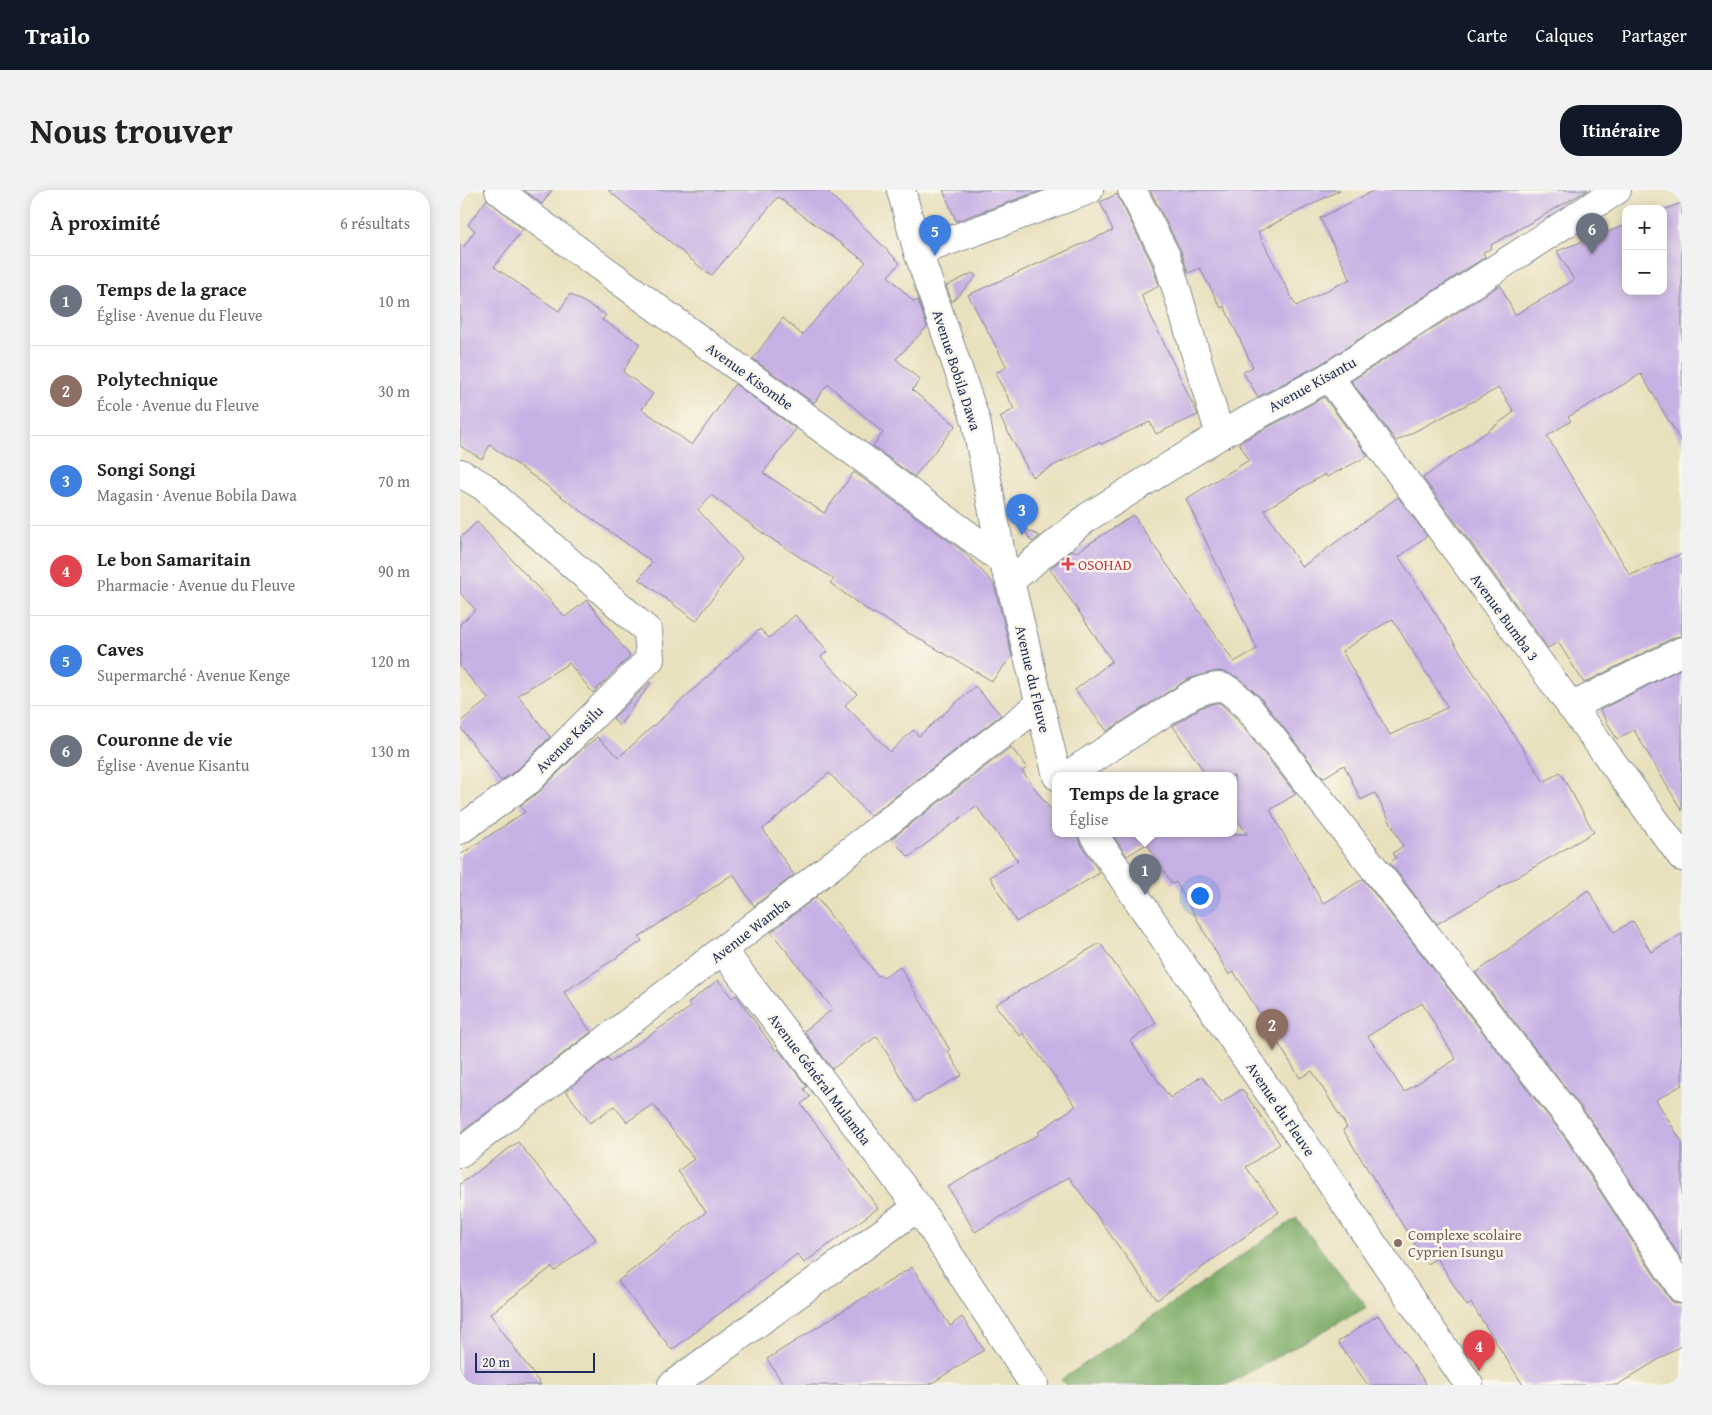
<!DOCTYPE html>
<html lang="fr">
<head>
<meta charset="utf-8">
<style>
	:root { --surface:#fff; --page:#f2f2f2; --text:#222; --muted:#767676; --line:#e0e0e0; --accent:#111827 }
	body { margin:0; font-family:"Gentium Book Plus",serif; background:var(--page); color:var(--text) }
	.controls { position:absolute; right:15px; top:15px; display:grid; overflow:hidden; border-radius:10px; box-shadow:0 2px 12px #0003 }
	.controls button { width:45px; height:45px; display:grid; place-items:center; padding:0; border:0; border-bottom:1px solid var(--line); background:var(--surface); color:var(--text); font:25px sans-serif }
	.scale { position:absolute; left:15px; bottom:12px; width:120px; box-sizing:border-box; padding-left:5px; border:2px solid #1b2f5e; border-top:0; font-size:14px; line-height:18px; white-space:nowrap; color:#1b2f5e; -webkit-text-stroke:4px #fbf7ec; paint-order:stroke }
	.you { position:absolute; left:739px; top:705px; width:18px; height:18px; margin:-12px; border:4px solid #fff; border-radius:50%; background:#1a73e8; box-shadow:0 0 0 8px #1a73e833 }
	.badge { display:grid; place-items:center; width:32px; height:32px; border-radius:50%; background:var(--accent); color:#fff; font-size:16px; font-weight:700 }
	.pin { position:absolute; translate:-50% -41px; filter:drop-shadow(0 1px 2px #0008) }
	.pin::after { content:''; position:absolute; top:26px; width:18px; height:15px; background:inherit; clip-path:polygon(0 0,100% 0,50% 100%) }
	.popup { position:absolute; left:592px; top:582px; width:185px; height:65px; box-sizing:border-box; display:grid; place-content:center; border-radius:10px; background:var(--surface); filter:drop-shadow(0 1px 4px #0005); font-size:16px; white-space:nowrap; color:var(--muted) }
	.popup b { font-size:19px; color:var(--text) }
	.popup::after { content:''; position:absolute; left:50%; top:100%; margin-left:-10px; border:10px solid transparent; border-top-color:var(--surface) }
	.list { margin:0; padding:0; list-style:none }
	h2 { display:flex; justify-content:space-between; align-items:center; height:65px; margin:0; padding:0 20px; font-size:21px }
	h2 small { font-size:16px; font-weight:400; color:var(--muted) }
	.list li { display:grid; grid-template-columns:32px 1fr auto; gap:15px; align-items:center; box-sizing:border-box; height:90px; padding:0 20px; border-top:1px solid var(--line) }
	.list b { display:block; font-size:19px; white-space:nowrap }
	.list p { margin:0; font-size:16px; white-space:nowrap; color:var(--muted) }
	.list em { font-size:16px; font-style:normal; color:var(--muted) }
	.map { position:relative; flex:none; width:1222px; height:1195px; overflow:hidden; border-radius:20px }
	header { display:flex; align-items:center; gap:30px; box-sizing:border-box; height:70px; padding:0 25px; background:var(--accent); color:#fff }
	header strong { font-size:24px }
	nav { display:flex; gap:28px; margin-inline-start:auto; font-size:18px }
	.intro { display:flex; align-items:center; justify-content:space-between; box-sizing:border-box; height:120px; padding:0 30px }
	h1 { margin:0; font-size:35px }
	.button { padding:12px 22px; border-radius:20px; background:var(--accent); color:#fff; font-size:18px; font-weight:700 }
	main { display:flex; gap:30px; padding:0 30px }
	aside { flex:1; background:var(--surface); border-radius:20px; box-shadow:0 2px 12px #0003 }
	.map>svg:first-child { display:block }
</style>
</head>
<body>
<header>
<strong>Trailo</strong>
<nav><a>Carte</a><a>Calques</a><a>Partager</a></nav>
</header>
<div class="intro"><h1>Nous trouver</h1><a class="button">Itinéraire</a></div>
<main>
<aside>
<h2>À proximité<small>6 résultats</small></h2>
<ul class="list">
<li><span class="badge" style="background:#6b7280">1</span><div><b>Temps de la grace</b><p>Église · Avenue du Fleuve</p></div><em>10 m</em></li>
<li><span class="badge" style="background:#8d6e63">2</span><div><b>Polytechnique</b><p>École · Avenue du Fleuve</p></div><em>30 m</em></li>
<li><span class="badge" style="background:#3f7fe0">3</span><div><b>Songi Songi</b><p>Magasin · Avenue Bobila Dawa</p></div><em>70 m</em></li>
<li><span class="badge" style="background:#e0444e">4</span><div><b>Le bon Samaritain</b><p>Pharmacie · Avenue du Fleuve</p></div><em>90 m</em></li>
<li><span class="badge" style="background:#3f7fe0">5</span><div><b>Caves</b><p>Supermarché · Avenue Kenge</p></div><em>120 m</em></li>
<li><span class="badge" style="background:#6b7280">6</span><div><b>Couronne de vie</b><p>Église · Avenue Kisantu</p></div><em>130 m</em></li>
</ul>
</aside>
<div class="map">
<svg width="1222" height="1195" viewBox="0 0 1222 1195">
	<rect width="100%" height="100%" fill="#fbf7ec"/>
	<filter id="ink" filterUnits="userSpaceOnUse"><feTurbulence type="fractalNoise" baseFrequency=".02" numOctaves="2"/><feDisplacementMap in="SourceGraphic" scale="10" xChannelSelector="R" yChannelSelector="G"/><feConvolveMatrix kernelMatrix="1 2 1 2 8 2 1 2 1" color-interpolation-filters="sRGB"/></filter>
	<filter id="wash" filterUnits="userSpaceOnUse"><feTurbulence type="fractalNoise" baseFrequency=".0096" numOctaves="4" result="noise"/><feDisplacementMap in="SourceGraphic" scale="20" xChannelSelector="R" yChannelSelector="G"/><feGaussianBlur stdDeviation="1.12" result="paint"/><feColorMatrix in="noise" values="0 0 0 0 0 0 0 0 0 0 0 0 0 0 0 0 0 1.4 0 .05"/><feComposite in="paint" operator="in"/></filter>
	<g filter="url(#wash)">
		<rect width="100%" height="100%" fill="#e9e0bd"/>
		<polygon fill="#7cab65" stroke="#4c6d62" points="836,1028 907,1117 766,1195 606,1195 601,1190"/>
		<g id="blocks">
			<g fill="#c7b0e4" fill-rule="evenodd">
				<polygon points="64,0 92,0 82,14"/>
				<polygon points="148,0 366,0 440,73 428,86 454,112 458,110 467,137 436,169 460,190 452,200 496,235 454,287 413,256 423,243 368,194 354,213 293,169 323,128 342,145 406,72 318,7 251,86"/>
				<polygon points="483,0 583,0 496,31"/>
				<polygon points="690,0 880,0 798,42 836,116 890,89 860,28 915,0 1128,0 1031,55 1032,58 1023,62 1025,67 861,174 798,207 783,182 793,177 764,116 761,118 740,78 728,83 721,61"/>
				<polygon points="657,4 692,74 699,96 681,105 738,225 696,244 690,232 641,254 639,252 572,287 540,227 554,219 535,183 547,177 508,105 653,40 640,12"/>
				<polygon points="27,9 63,39 34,77 99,121 110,104 146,125 142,130 180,153 163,182 193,204 182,219 232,255 275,194 336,239 303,283 364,323 394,282 504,362 534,394 552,466 532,491 414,423 413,424 370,393 374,389 304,344 251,305 238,320 282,368 236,431 179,389 192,372 30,255 22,269 0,256 0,54 4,57 15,40 8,35"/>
				<polygon points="1222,13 1222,253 1181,184 1108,227 1111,231 1087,246 1170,385 1222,364 1222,446 1215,447 1124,493 1098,452 1088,458 963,288 1054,222 1039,198 936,251 891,191 1040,95 1055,125 1114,90 1097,61 1166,35 1166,101 1203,101 1203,20"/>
				<polygon points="513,83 516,87 492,112 486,96"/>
				<path d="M864 207 908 266 867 287 865 284 804 320 842 377 938 307 967 346 939 367 1084 592 1100 582 1134 642 977 734 930 673 936 668 933 663 943 656 915 603 901 610 884 575 863 588 799 506 777 487 765 482 756 481 728 489 647 541 615 500 652 471 590 379 612 360 617 362 673 325 774 472 797 459 726 309 789 270 779 253ZM932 429 988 517 930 545 882 461Z"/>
				<polygon points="17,332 105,427 127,410 170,466 133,503 109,473 58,505 90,547 58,579 41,591 0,537 0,532 29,509 0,477 0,434 16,420 0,403 0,348"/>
				<polygon points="563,338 580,346 572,352"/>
				<polygon points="335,425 368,461 361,467 397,504 385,515 430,562 453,540 459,546 515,496 541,525 410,626 369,583 303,639 334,685 294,716 273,684 179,747 182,751 104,802 131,842 0,943 0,665 65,622 60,616 79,602 116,565 137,547 159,567 300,439 309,448"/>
				<polygon points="1222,478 1222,621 1174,540 1157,549 1140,520"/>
				<polygon points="190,492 191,493 159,536 153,528"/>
				<path d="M755 513H760L775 527 836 604 810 620 863 714 903 689 1106 949 1209 1108 1214 1113 1222 1114V1155L1157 1195H1063L1011 1113 1007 1116 977 1068 967 1074 883 940 887 937 852 881 840 888 774 782 769 785 716 692 712 694 687 654 667 666 652 644H787L774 625V586H747L713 536 740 518ZM962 813 996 869 944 902 908 846Z"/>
				<polygon points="551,557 567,578 562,581 596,627 596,644 618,644 620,653 640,683 556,732 530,687 558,671 516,616 449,667 431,649"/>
				<polygon points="1128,700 1154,742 1173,731 1191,762 1222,744 1222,895 1196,910 1222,952 1222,1070 1131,930 1016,783"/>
				<polygon points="356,707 418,786 421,785 423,788 440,777 490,860 488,862 502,885 455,912 417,846 372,879 344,841 373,819 311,742"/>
				<polygon points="640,753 696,833 670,851 710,908 742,886 761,913 782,899 820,954 786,977 819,1022 697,1110 609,987 515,1042 488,997 580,944 578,942 616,916 563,843 560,846 535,815"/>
				<polygon points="258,790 272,808 276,805 316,861 318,859 347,897 344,899 350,907 341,914 418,1018 344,1073 337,1064 212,1160 158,1091 246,1022 218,981 234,969 193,914 167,932 154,916 130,933 106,901 148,868 150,872 231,817 228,813"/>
				<polygon points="58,952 136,1049 95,1081 92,1077 30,1124 81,1195 0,1195 0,994"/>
				<polygon points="452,1077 490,1136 502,1127 524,1160 469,1195 324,1195 307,1169"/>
				<polygon points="918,1125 967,1195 908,1195 878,1152"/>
			</g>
		</g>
	</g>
	<g filter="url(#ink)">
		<use href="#blocks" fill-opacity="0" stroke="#82888e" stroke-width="1"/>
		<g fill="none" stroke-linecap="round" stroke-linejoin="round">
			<g stroke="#82888e" stroke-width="30">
				<g id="street">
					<polyline points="39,0 75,29 542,370"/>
					<polyline points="441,0 458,62 516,231 542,370 550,391 597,586"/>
					<polyline points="672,0 707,68 760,245"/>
					<polyline points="458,62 629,0"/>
					<polyline points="869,187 1222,667"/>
					<polyline points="0,283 23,296 188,441 190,469 68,591 0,640"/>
					<polyline points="550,391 628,327 760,245 869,187 1157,0"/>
					<polyline points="1111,517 1222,461"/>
					<path d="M606 586 733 504C764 492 764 495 787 516L1119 940 1222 1099"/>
					<polyline points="633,644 1009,1195"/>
					<polyline points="263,761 458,1017 574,1195"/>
					<polyline points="0,963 579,515"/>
					<polyline points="212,1195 458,1017"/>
				</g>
			</g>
			<use href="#street" stroke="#fff" stroke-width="28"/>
		</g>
	</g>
	<path fill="#e0444e" stroke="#fbf7ec" stroke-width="2" d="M605.5 366.5h5v5h5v5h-5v5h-5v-5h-5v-5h5z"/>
	<circle fill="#8d6e63" stroke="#fbf7ec" stroke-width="2" cx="938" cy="1053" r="5"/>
	<g text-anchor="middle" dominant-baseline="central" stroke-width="5" stroke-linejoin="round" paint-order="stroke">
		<g font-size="15" fill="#1b2f5e" stroke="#fbf7ec">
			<text transform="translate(497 180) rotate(72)">Avenue Bobila Dawa</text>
			<text transform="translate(290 186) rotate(36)">Avenue Kisombe</text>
			<text transform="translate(852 194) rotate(-29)">Avenue Kisantu</text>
			<text transform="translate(1045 427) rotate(54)">Avenue Bumba 3</text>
			<text transform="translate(573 489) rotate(77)">Avenue du Fleuve</text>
			<text transform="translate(109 549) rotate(-45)">Avenue Kasilu</text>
			<text transform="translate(290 740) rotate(-38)">Avenue Wamba</text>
			<text transform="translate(360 889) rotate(53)">Avenue Général Mulamba</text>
			<text transform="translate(821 919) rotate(56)">Avenue du Fleuve</text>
		</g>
		<g font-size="15" fill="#be3a42" stroke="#fbf7ec" text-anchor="start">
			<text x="618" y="374">OSOHAD</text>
		</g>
		<g font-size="15" fill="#785e54" stroke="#fbf7ec" text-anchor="start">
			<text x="948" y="1044">Complexe scolaire<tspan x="948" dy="17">Cyprien Isungu</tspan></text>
		</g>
	</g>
</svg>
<div class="controls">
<button>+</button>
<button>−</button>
</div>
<div class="scale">20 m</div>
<div class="you"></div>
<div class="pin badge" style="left:685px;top:705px;background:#6b7280">1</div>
<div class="popup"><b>Temps de la grace</b>Église</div>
<div class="pin badge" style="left:812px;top:860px;background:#8d6e63">2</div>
<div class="pin badge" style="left:562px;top:345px;background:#3f7fe0">3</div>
<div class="pin badge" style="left:1019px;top:1181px;background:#e0444e">4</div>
<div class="pin badge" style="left:475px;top:66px;background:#3f7fe0">5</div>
<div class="pin badge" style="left:1132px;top:64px;background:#6b7280">6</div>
</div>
</main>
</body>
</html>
